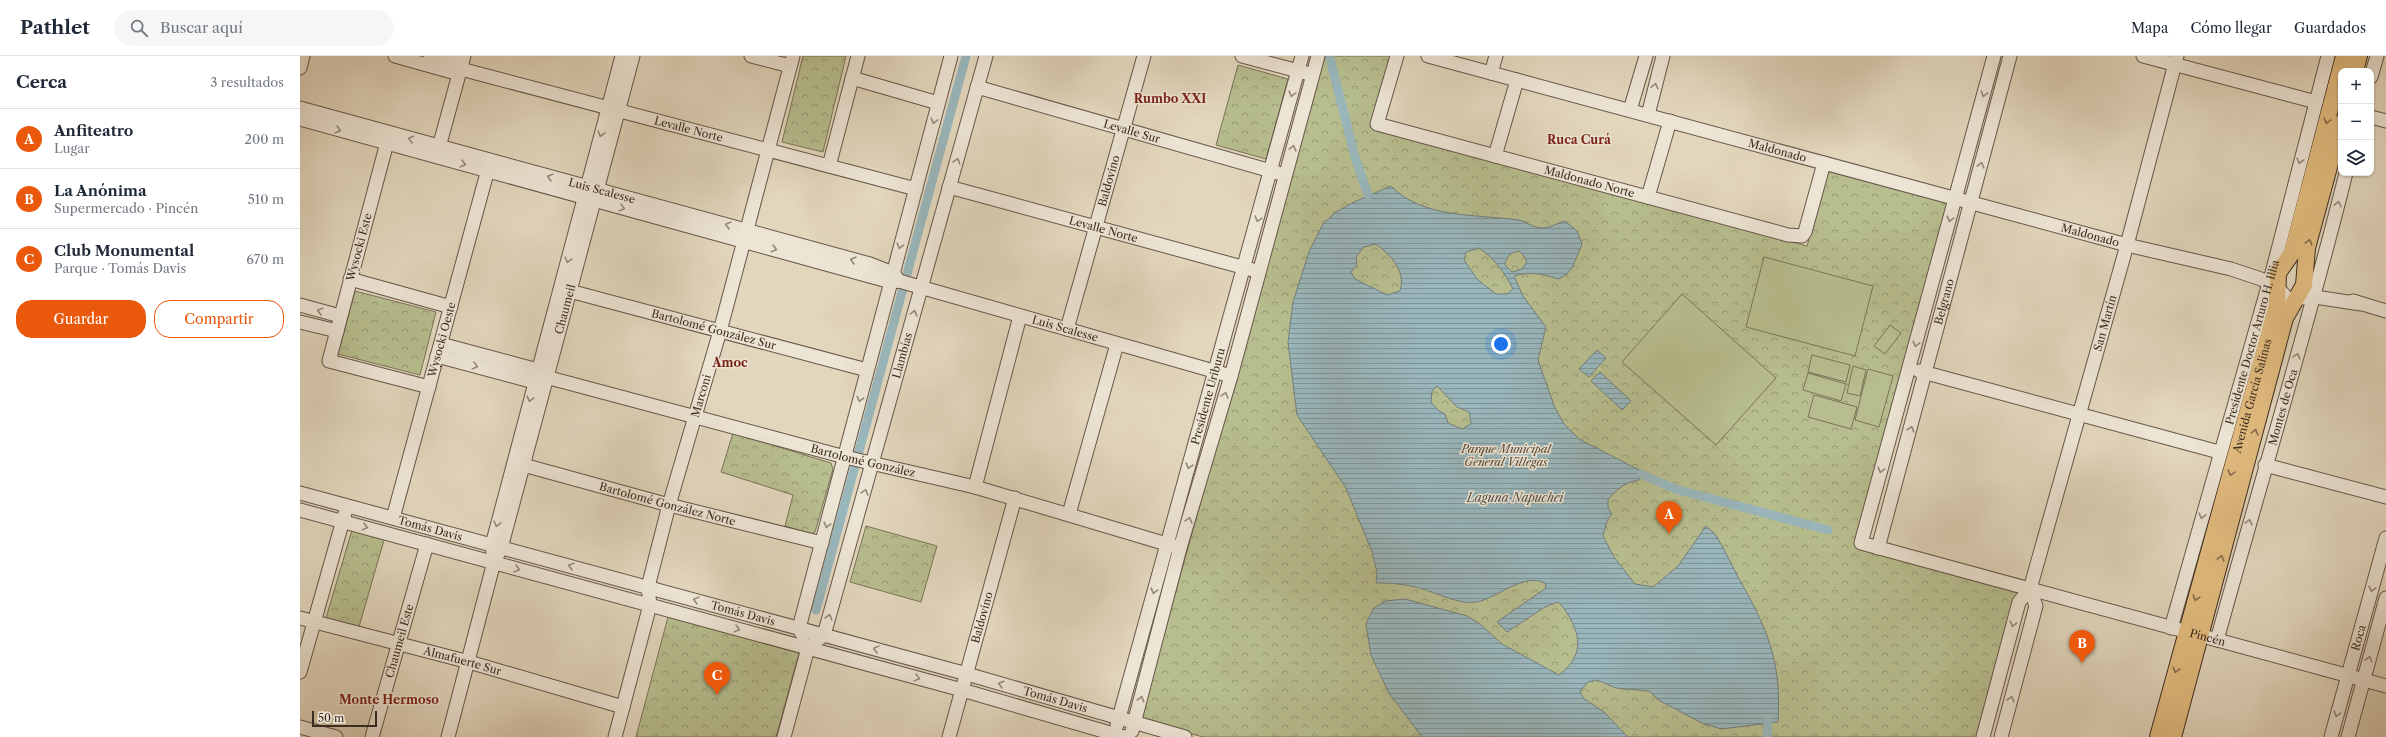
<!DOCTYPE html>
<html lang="es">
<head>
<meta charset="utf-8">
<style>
	:root { --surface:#fff; --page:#f6f6f7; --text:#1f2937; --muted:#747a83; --line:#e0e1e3; --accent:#ea580c }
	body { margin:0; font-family:"Libre Caslon Text",serif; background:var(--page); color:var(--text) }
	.controls { position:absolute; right:12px; top:12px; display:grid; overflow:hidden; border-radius:8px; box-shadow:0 1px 3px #0004 }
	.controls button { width:36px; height:36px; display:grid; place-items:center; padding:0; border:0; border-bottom:1px solid var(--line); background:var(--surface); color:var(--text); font:20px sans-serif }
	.scale { position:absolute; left:12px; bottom:10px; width:65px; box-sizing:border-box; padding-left:4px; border:2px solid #3c2b21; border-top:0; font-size:11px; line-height:14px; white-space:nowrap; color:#3c2b21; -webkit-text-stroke:3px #ece4d4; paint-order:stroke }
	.you { position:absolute; left:1201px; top:288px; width:14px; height:14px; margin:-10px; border:3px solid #fff; border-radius:50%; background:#1a73e8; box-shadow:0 0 0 6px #1a73e833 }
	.badge { display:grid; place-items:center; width:26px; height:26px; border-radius:50%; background:var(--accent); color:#fff; font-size:13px; font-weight:700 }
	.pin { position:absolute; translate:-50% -33px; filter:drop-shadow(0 1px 2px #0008) }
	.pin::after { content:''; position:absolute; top:21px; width:14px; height:12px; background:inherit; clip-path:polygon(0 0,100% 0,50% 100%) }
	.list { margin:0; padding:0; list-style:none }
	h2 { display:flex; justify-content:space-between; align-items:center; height:52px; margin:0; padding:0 16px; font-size:17px }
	h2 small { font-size:13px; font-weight:400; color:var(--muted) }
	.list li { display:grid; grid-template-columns:26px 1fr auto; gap:12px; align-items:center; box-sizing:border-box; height:60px; padding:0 16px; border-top:1px solid var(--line) }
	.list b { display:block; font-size:15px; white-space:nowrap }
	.list p { margin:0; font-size:13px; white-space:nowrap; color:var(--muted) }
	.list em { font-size:13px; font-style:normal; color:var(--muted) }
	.actions { display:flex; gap:8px; padding:12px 16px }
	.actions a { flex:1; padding:9px 0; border:1px solid var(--accent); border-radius:16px; text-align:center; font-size:14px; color:var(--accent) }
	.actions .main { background:var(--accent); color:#fff }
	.icon { flex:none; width:22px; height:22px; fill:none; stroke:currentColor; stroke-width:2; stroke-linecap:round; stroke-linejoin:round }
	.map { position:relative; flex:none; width:2086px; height:681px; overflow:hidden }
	header { display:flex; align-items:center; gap:24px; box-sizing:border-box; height:56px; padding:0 20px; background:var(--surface); border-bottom:1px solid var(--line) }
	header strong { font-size:19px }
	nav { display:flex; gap:22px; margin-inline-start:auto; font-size:14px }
	.search { width:280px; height:36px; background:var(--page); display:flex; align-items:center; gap:10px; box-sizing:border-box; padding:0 14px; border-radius:22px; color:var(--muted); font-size:15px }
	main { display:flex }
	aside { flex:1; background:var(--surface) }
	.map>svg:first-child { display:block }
</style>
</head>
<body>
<header>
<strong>Pathlet</strong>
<div class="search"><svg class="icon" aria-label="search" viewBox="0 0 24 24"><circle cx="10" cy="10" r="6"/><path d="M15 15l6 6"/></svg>Buscar aquí</div>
<nav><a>Mapa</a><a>Cómo llegar</a><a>Guardados</a></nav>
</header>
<main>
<aside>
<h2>Cerca<small>3 resultados</small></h2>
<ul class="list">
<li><span class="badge">A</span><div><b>Anfiteatro</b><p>Lugar</p></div><em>200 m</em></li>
<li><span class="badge">B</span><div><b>La Anónima</b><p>Supermercado · Pincén</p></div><em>510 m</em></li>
<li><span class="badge">C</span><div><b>Club Monumental</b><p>Parque · Tomás Davis</p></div><em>670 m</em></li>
</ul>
<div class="actions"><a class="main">Guardar</a><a>Compartir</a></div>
</aside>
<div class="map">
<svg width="2086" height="681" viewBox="0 0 2086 681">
	<defs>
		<pattern id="park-crowns" width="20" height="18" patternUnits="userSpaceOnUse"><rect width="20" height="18" fill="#b7bd8e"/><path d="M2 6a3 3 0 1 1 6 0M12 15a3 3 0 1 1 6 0" fill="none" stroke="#969a74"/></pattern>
		<pattern id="water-rules" width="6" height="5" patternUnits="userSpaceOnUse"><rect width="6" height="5" fill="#99b6bb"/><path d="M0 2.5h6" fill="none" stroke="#7e9498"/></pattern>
	</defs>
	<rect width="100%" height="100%" fill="#e2d6bd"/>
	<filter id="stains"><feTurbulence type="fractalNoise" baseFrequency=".005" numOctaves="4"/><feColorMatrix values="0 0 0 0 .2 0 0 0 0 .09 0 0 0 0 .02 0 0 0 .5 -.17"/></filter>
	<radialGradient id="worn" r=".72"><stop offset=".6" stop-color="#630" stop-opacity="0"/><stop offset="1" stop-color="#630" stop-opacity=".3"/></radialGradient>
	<g fill="url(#park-crowns)" stroke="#7a7458">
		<polygon points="503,0 546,0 523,96 482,86"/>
		<polygon points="1025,0 1090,0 1070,71 1507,190 1529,112 1651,145 1557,489 1718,534 1679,681 903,681 840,664"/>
		<polygon points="938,9 988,23 966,103 916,89"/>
		<polygon points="55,235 136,256 120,319 38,298"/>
		<polygon points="433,377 531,407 533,413 515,476 511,478 485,470 493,439 421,416"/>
		<polygon points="566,470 637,490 621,546 550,526"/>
		<polygon points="52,474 84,484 59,571 26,562"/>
		<polygon points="368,561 499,597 476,681 336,681"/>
	</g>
	<g fill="#b7bd8e" stroke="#7a7458">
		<polygon points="1464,201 1573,230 1555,300 1446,271"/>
		<polygon points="1382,238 1476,322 1416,389 1322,306"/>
		<polygon points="1590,269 1601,277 1585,298 1574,290"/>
		<polygon points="1512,299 1550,309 1546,326 1508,316"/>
		<polygon points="1553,310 1566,314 1560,340 1547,337"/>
		<polygon points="1568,313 1593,320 1579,371 1555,364"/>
		<polygon points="1508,317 1546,328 1541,345 1503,334"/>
		<polygon points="1514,339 1557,351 1551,373 1508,361"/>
	</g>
	<g fill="url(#water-rules)" stroke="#747e7d" fill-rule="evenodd">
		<path d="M1091 130C1123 163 1177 158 1218 164 1228 166 1234 173 1244 172 1251 171 1258 167 1265 165L1277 175 1282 188 1273 210 1267 218 1258 223C1244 218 1229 215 1214 220L1223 240 1246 271 1238 304 1255 352 1264 368 1279 383 1341 415 1339 424C1325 426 1318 433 1308 443V452L1312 458 1307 465 1303 480 1314 501 1335 528 1353 531 1378 510 1406 470 1415 478C1424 492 1430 506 1438 521 1467 572 1482 605 1478 666L1421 673 1402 667 1360 645 1349 635 1316 632 1297 624 1288 626 1280 635 1283 642 1304 656 1328 681H1122L1089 637 1071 599 1066 568 1073 553 1085 545 1105 543 1167 560 1180 568 1202 588 1259 619C1279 604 1283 586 1271 564 1267 557 1264 551 1258 546L1245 551 1207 576 1197 566 1246 532 1245 527C1223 516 1197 543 1176 546 1159 549 1138 537 1122 533 1107 528 1092 527 1076 527L1077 516 1072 496 1046 432 997 359 988 286 993 246 1009 196 1023 168 1036 156 1054 146ZM1076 188C1091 200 1106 214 1100 235L1087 239 1055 223 1051 216 1057 209 1056 201 1064 191ZM1179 192C1193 201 1206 218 1213 233L1207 238H1196L1178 224 1164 204 1166 196ZM1219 195 1224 200 1227 206 1222 213 1212 216 1205 209C1206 200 1210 197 1219 195ZM1137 330 1157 351 1169 356 1171 368 1162 373 1148 367 1145 358 1139 355 1131 346 1132 335Z"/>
		<polygon points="1297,294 1306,302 1289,321 1279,313"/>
		<polygon points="1300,316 1331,345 1322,354 1291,325"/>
	</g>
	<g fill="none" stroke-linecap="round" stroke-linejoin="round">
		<g stroke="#99b6bb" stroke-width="9">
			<polyline points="1030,2 1055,101 1068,139"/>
			<polyline points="1341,418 1375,433 1528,474"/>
			<polyline points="516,554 666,0"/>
			<polyline points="1467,681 1468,666"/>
		</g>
		<g stroke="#665648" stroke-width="15">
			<g id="minor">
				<polyline points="95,0 152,16 161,13"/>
				<path id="s1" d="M130 0 154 6 161 13 616 133"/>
				<path id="s2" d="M322 0 192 489 194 506 201 492 333 0"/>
				<polyline points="451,0 490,10"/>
				<polyline points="942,0 1006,17"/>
				<path id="s3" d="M1097 0 1077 68 1488 179 1502 180 1505 176 1524 107"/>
				<path id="s4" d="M1128 0 1827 189 1931 213 1961 223 1977 231 1988 243 2015 241 2061 248"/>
				<path id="s5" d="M1694 0 1561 487 2086 630"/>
				<polyline points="1843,0 2016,46"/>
				<polyline points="0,12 3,0"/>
				<polyline points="1191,17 1196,0"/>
				<polyline points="2071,21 2077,0"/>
				<polyline points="552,22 638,47"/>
				<path id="s6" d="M677 31 978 117"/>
				<path id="s7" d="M0 52 570 208 593 217 599 225"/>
				<polyline points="1330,54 1346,0"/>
				<polyline points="1348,59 1363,0"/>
				<polyline points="2071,61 2086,65"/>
				<path id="s8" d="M0 63 591 226 599 225 931 320"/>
				<polyline points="89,79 29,305 129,331"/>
				<polyline points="139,91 164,0"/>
				<polyline points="1195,100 1217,24"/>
				<polyline points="529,110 558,0"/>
				<path id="s9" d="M649 131 953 214"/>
				<polyline points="1348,141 1370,65"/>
				<polyline points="50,223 151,251"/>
				<path id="s10" d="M262 233 567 314"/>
				<polyline points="2053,245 2086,255"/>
				<polyline points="0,249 40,260"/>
				<polyline points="0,266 37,275"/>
				<path id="s11" d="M767 273 844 0"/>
				<path id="s12" d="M141 288 238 314 246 321 545 401 675 431 880 492"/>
				<polyline points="137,300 234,326 242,323"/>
				<polyline points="1619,315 1919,396"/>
				<path id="s13" d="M216 407 369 449 522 487"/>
				<polyline points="1965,409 2086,441"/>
				<polyline points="675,431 720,260"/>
				<path id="s14" d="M0 437 667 618 885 681"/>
				<polyline points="0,454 662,634 824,681"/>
				<polyline points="769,458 817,288"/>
				<path id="s15" d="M93 462 190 106"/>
				<path id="s16" d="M1578 492 1710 0"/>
				<path id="s17" d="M0 562 169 606 323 651"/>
				<path id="s18" d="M1871 572 1973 213 2028 0"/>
				<polyline points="503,580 499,572 651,0"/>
				<path id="s19" d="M1917 584C1960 428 2007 274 2046 117"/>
				<polyline points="0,616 45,457"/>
				<path id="s20" d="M817 669 1002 0"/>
				<polyline points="0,671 36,681"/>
				<polyline points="832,675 880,492 931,320 1018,0"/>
				<path id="s21" d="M72 681 127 488"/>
				<polyline points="148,681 194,506"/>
				<path id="s22" d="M315 681 350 549 348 531 369 449 420 275 493 0"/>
				<path id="s23" d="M484 681 508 592 524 579 686 0"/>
				<path id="s24" d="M649 681 715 442"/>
				<path id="s25" d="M1683 681 1719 546 1730 533 1827 189 1877 0"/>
				<polyline points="1701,681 1736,550 1730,533"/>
				<path id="s26" d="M2031 681 2086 482"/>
				<polyline points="2048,681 2086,542"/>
			</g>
		</g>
		<g stroke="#3c2b21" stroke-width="18">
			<g id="major">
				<polyline points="2055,15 2059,0"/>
				<path id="s27" d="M1858 681 1973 264 1977 249 1978 217 1992 197 2044 0"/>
				<polyline points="1873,681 1985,262 2004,229 2007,192 2041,67"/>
			</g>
		</g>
		<use href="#minor" stroke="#ece4d4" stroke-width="13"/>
		<use href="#major" stroke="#e1bb7e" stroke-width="16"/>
	</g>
	<defs><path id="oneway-chevron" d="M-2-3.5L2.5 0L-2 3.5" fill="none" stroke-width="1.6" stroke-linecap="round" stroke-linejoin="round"/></defs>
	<g stroke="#94887a">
		<use href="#oneway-chevron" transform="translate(1355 30) rotate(-76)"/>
		<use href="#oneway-chevron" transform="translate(992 38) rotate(105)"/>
		<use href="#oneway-chevron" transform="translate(1684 38) rotate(105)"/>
		<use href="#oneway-chevron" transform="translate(634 65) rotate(105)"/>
		<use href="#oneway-chevron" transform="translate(38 74) rotate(15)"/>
		<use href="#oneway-chevron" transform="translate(301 78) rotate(105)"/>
		<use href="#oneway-chevron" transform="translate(111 83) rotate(-165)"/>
		<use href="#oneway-chevron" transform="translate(993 92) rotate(-75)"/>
		<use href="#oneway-chevron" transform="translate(657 105) rotate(-74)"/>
		<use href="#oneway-chevron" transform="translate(2000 105) rotate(104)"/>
		<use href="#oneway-chevron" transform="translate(163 108) rotate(15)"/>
		<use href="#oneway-chevron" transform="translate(1681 109) rotate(-75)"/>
		<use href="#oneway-chevron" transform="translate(250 121) rotate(-165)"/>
		<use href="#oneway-chevron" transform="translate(2038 148) rotate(-76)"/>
		<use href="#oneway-chevron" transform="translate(322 152) rotate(15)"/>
		<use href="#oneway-chevron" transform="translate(958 163) rotate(106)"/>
		<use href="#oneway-chevron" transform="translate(1650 163) rotate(105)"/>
		<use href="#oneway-chevron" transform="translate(428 169) rotate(-165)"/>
		<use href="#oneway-chevron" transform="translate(600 190) rotate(105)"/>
		<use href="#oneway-chevron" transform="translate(474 193) rotate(16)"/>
		<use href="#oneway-chevron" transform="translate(268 204) rotate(105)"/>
		<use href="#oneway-chevron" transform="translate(553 204) rotate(-164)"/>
		<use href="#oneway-chevron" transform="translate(20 255) rotate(-165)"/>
		<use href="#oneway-chevron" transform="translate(614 257) rotate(-75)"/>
		<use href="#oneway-chevron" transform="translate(1616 288) rotate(105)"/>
		<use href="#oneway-chevron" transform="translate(1997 300) rotate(-74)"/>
		<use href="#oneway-chevron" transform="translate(175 310) rotate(15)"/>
		<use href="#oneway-chevron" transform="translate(925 339) rotate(-74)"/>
		<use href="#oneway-chevron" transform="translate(230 343) rotate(105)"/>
		<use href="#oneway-chevron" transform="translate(560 343) rotate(104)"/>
		<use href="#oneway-chevron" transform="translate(1611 373) rotate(-74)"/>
		<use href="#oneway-chevron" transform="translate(889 410) rotate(106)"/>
		<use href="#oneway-chevron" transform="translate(1581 414) rotate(105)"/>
		<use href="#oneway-chevron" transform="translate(565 436) rotate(-74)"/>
		<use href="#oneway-chevron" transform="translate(1902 460) rotate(105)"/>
		<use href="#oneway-chevron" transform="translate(889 464) rotate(-74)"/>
		<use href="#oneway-chevron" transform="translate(1949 466) rotate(-75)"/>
		<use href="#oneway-chevron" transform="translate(197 468) rotate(104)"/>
		<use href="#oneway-chevron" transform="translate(527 469) rotate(105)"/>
		<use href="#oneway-chevron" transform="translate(65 471) rotate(15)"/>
		<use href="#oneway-chevron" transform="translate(271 510) rotate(-165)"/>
		<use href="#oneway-chevron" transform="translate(217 513) rotate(15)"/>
		<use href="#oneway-chevron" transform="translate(2072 533) rotate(105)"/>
		<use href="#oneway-chevron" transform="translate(854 535) rotate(105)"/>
		<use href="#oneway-chevron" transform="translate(396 544) rotate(-165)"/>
		<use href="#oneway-chevron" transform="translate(529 561) rotate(-74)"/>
		<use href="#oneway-chevron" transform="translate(1713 568) rotate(105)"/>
		<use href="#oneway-chevron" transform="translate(437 573) rotate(15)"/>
		<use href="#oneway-chevron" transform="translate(576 593) rotate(-165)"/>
		<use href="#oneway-chevron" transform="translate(2069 603) rotate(-75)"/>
		<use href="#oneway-chevron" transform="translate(617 622) rotate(15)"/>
		<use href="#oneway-chevron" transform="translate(701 628) rotate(-164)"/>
		<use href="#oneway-chevron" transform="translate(841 643) rotate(-75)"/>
		<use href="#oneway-chevron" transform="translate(1711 643) rotate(-75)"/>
		<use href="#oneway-chevron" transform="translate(2037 658) rotate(105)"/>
	</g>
	<g stroke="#866c4b">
		<use href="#oneway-chevron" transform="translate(2027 65) rotate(105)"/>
		<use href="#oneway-chevron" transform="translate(2009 186) rotate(-75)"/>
		<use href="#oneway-chevron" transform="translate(1955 376) rotate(-75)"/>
		<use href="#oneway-chevron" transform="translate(1931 417) rotate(106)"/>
		<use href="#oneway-chevron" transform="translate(1921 502) rotate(-75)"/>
		<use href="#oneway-chevron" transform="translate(1896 542) rotate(106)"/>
		<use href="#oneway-chevron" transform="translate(1876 614) rotate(105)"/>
	</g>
	<g text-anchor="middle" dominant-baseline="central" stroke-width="3" stroke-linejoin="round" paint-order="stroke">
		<g font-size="11" fill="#3c2b21" stroke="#ece4d4">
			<text stroke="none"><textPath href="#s1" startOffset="270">Levalle Norte</textPath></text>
			<text stroke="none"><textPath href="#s6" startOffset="161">Levalle Sur</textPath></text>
			<text stroke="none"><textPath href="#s4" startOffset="362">Maldonado</textPath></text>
			<text stroke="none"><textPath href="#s11" startOffset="154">Baldovino</textPath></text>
			<text stroke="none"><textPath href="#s3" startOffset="291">Maldonado Norte</textPath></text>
			<text stroke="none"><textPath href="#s7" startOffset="313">Luis Scalesse</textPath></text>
			<text stroke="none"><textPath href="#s9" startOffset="160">Levalle Norte</textPath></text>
			<text stroke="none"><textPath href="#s4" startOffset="686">Maldonado</textPath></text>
			<text transform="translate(59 191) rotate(-75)">Wysocki Este</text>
			<text stroke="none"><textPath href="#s16" startOffset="255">Belgrano</textPath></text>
			<text stroke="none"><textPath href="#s2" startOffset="786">Chaumeil</textPath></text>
			<text stroke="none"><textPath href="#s25" startOffset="433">San Martín</textPath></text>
			<text stroke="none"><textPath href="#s10" startOffset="157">Bartolomé González Sur</textPath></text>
			<text stroke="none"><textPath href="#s8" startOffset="794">Luis Scalesse</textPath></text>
			<text stroke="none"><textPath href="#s15" startOffset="185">Wysocki Oeste</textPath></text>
			<text stroke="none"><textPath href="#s18" startOffset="297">Presidente Doctor Arturo H. Illia</textPath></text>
			<text stroke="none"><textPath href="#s23" startOffset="403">Llambías</textPath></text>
			<text stroke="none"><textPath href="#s22" startOffset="353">Marconi</textPath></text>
			<text stroke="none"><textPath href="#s27" startOffset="354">Avenida García Salinas</textPath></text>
			<text stroke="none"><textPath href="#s20" startOffset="341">Presidente Uriburu</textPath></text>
			<text stroke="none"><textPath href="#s19" startOffset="242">Montes de Oca</textPath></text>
			<text stroke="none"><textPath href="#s12" startOffset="439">Bartolomé González</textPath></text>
			<text stroke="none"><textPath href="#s13" startOffset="157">Bartolomé González Norte</textPath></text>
			<text stroke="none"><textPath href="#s14" startOffset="135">Tomás Davis</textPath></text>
			<text stroke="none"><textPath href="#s14" startOffset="459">Tomás Davis</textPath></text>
			<text stroke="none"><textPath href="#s24" startOffset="124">Baldovino</textPath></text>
			<text stroke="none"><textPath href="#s26" startOffset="103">Roca</textPath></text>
			<text stroke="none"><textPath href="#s5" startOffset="864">Pincén</textPath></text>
			<text stroke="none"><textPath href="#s21" startOffset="100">Chaumeil Este</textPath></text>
			<text stroke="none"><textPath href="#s17" startOffset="168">Almafuerte Sur</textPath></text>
			<text stroke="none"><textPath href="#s14" startOffset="783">Tomás Davis</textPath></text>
		</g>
		<g font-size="11" font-style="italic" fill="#554837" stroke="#ece4d4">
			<text x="1206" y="393">Parque Municipal<tspan x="1206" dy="13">General Villegas</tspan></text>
		</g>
		<g font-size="12" font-weight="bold" fill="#7a1f14" stroke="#ece4d4">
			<text x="870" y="42">Rumbo XXI</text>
			<text x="1279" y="83">Ruca Curá</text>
			<text x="430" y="306">Amoc</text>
			<text x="89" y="643">Monte Hermoso</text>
		</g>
		<g font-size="12" font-style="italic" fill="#534e48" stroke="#ece4d4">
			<text x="1215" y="441">Laguna Napuchei</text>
		</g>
	</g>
	<rect width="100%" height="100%" filter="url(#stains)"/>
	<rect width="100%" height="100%" fill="url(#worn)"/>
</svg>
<div class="controls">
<button>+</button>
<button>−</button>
<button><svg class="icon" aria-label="layers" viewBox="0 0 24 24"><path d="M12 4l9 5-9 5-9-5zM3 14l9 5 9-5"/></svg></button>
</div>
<div class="scale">50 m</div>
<div class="you"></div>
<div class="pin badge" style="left:1369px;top:478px">A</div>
<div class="pin badge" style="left:1782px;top:607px">B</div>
<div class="pin badge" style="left:417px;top:639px">C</div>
</div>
</main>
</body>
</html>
